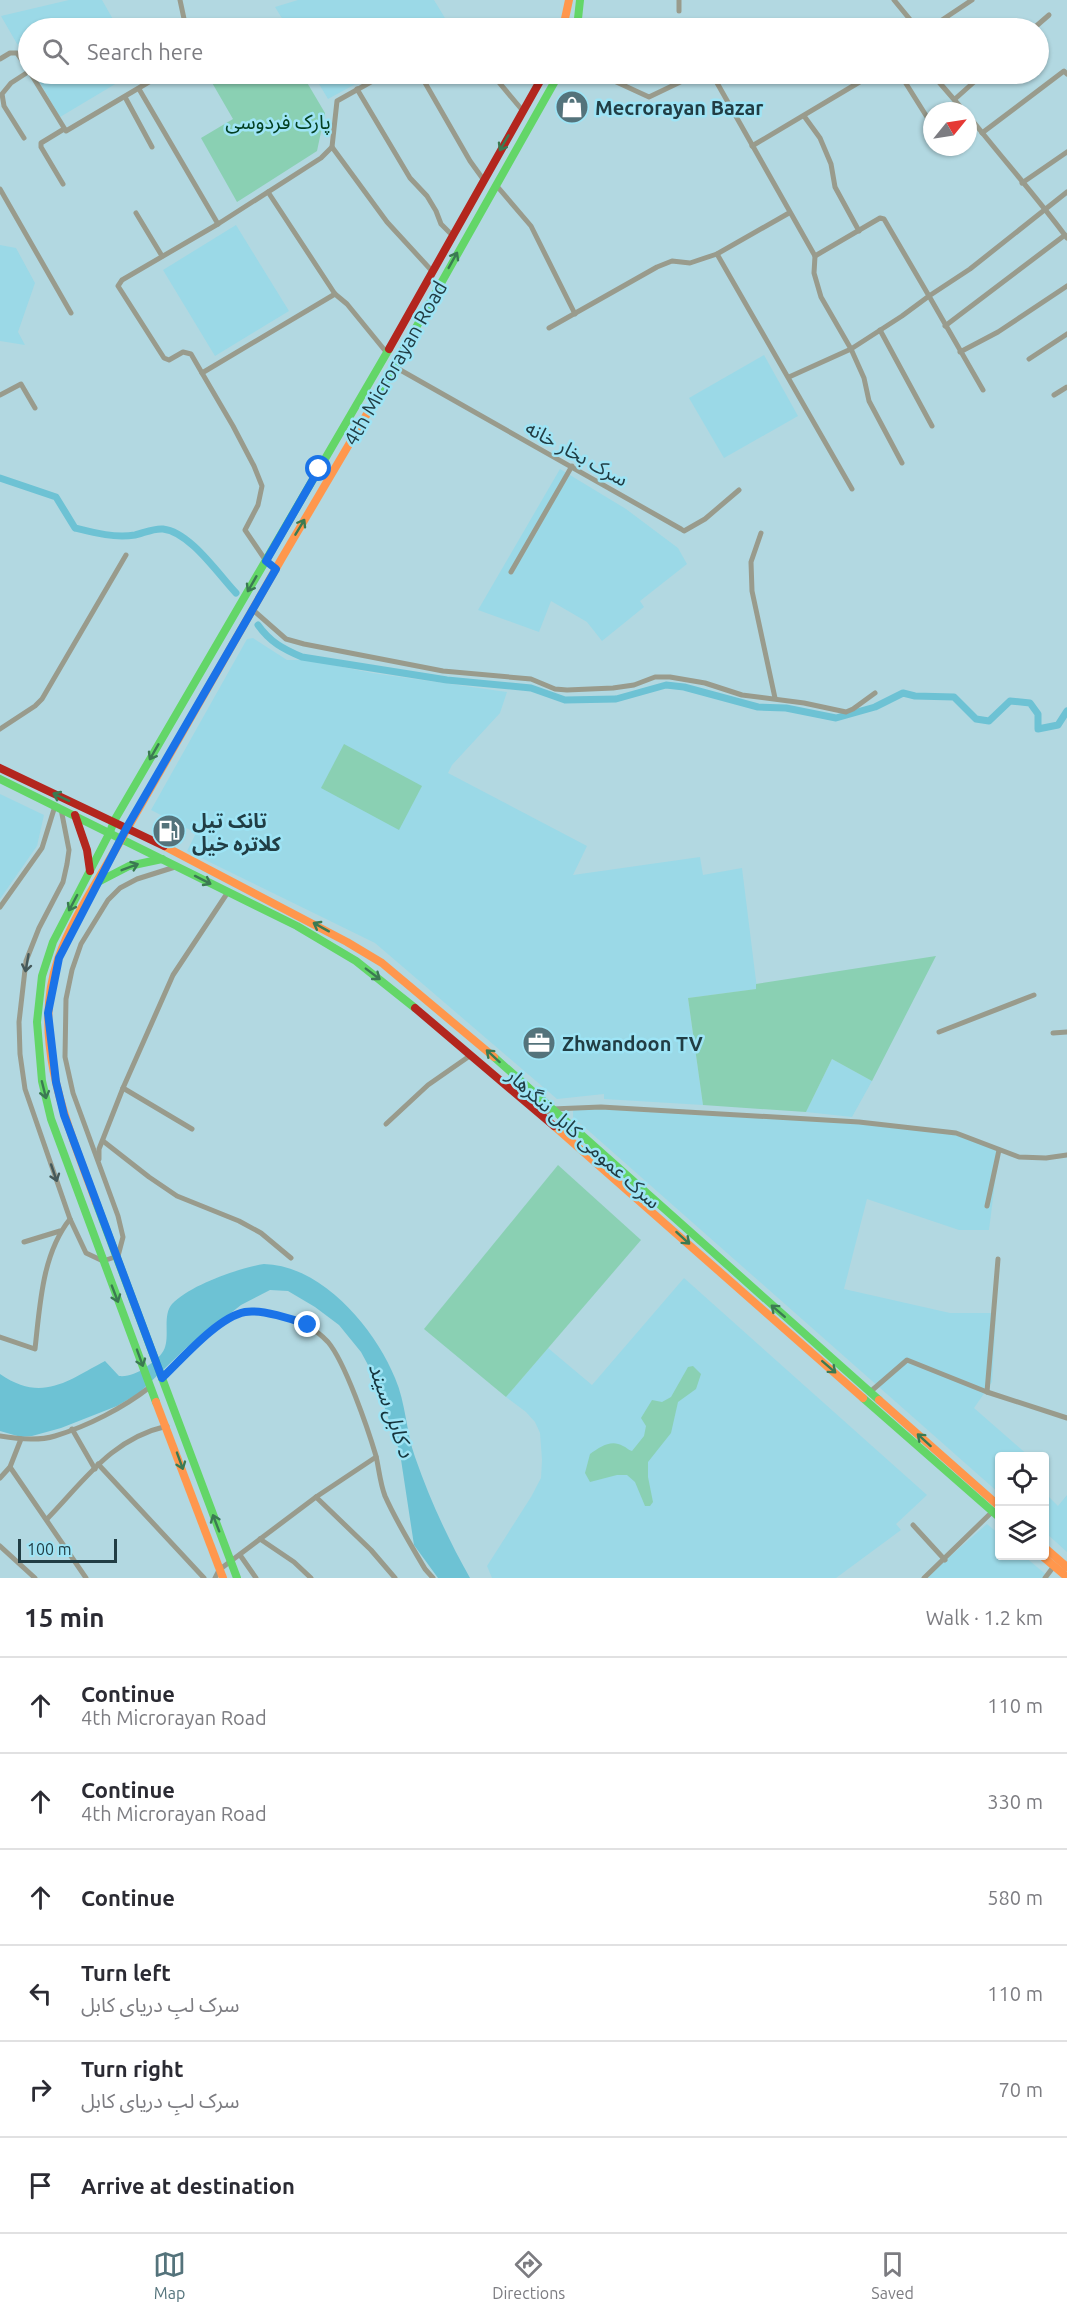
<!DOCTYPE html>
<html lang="en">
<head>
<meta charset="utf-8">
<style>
	:root { --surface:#fff; --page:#f7f7f7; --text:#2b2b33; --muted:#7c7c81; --line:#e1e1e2; --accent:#54737b }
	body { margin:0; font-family:Ubuntu,"Noto Sans Arabic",sans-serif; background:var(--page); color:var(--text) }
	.controls { position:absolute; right:18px; bottom:18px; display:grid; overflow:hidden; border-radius:6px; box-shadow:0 2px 4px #0004 }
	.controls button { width:54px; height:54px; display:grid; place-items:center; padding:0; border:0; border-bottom:2px solid var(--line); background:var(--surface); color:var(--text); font:30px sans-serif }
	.compass { position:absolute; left:923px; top:102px; width:54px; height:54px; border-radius:50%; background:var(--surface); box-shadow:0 2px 4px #0004; rotate:60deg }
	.scale { position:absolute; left:18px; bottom:15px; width:99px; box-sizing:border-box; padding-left:6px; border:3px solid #213d44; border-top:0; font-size:16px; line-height:21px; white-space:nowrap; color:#213d44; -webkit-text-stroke:4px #9ee4f5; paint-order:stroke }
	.stop { position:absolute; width:18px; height:18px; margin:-14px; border:4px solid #1a73e8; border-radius:50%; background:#fff }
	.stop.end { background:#1a73e8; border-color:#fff; box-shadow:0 2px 6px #0008 }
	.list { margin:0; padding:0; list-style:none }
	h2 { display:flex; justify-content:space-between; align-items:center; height:78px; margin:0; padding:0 24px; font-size:26px }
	h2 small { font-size:20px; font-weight:400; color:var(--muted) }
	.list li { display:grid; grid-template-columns:39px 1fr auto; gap:18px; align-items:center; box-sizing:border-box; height:96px; padding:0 24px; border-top:2px solid var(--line) }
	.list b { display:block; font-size:22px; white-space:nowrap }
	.list p { margin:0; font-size:20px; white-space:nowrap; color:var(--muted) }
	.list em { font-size:20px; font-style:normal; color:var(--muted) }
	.icon { flex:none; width:33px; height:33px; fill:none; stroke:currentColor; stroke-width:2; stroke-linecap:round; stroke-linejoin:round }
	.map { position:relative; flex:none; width:1067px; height:1578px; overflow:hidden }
	.search { position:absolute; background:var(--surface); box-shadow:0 2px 4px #0004; left:18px; right:18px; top:18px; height:66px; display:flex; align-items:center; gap:15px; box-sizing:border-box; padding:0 21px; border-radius:33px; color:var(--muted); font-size:22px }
	.sheet { height:654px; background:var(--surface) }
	nav { display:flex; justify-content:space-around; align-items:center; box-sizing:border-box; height:84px; border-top:2px solid var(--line); background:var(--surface); font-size:16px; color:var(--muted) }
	nav a { display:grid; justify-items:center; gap:3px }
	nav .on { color:var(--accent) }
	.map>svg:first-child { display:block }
</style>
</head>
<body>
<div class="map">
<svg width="1067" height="1578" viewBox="0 0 1067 1578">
	<rect width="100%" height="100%" fill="#b2d8e1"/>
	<g fill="#9bd9e7">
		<polygon points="69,0 102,0 118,28 28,28 28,63 1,16"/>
		<polygon points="298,0 434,0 451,28 288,28 275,7"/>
		<polygon points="35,74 132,74 60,117"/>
		<polygon points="313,74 374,74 328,99"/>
		<polygon points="236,225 289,311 215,356 163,270"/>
		<polygon points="0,245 16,248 35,283 18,332 25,345 0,341"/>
		<polygon points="764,355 798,416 724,458 689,398"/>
		<polygon points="560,469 626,509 678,548 687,564 640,601 644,607 602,641 587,622 551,601 539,632 478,610"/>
		<polygon points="253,638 287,660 307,660 372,673 507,692 500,713 452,765 448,773 587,846 573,875 700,857 703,875 742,868 757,989 688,998 703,1105 604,1099 604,1094 557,1099 375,943 187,851 196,833 151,810 247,639"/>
		<polygon points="0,794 44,815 37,846 0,899"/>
		<polygon points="832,1059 872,1081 852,1117 806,1112"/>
		<polygon points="601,1107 859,1122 941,1130 999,1150 989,1230 959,1230 867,1199 844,1289 950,1313 996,1313 992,1382 974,1408 1029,1456 1000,1456 999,1493 573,1117 573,1109"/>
		<polygon points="684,1278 927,1495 896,1524 901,1530 836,1578 492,1578 487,1566 531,1497 541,1478 542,1460 540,1433 535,1422 526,1412 506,1397 548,1348 592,1385"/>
		<polygon points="1045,1493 1058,1506 1067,1495 1067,1552 1045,1532"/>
		<polygon points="987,1524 999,1534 1000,1556 1024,1556 1050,1578 925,1578"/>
	</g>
	<g fill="#8ad0b3">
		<polygon points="207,74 302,74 325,113 317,151 237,202 201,138 233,119"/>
		<polygon points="344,744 422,786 399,830 321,788"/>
		<polygon points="936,956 872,1081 832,1059 806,1112 703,1105 688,998 756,989 756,984"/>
		<polygon points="558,1165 641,1240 506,1397 424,1329"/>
		<path d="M693 1366 701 1374 696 1389 678 1402 671 1433 648 1462V1477L653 1502 650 1506H645L635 1482 627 1475H617L590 1482 585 1473 590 1454C600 1447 611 1439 623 1446 626 1447 628 1450 632 1451L644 1436 646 1426 641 1418 652 1400 662 1402 671 1397 688 1367Z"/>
	</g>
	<path fill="#6dc2d4" d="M264 1264C321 1265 375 1328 395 1378 406 1403 406 1432 415 1457 430 1500 448 1539 470 1578H438L414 1545 400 1453 374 1376 361 1352 339 1325 315 1307 288 1291 270 1290 241 1305 186 1348 139 1393 117 1406 61 1428 32 1436 21 1437 0 1431V1374C42 1403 67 1381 105 1361L119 1376C128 1377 137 1373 145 1368 150 1364 158 1359 162 1353 172 1340 161 1317 172 1304 190 1285 239 1268 264 1264Z"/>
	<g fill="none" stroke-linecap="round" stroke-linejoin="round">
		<g stroke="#6dc2d4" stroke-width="7">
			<path d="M0 478 56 497 75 528C95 533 114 538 135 535 144 533 154 528 163 529 190 532 218 574 236 593"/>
			<path d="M258 625C270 642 283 649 302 657L447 680 531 688 565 700 616 699 666 685 684 687 758 707 786 708 836 718 875 707 903 693 915 696 954 697 976 719 989 721 1010 701 1030 703 1038 714V729L1058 725 1067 711"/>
		</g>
		<g stroke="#999b8c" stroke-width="5">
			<polyline points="180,0 186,28"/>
			<polyline points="679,0 679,11"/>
			<polyline points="894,0 917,28"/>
			<polyline points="930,28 972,0"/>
			<polyline points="1034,28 1049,15"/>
			<polyline points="0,59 10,53 17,53 28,69"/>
			<polyline points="31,74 66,131 154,79"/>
			<polyline points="420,74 470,161 483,179"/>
			<polyline points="492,74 523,111"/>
			<polyline points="599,74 649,97 697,74"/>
			<polyline points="712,74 815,256 814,273 821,297 851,349 864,378 869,401 902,463"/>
			<polyline points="900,74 932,125"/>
			<polyline points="932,74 964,111"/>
			<polyline points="139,89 218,224 321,158 332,147 387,222 432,271"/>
			<polyline points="357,89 410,178 427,196 436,211 441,224 452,235"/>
			<polyline points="125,97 152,147"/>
			<polyline points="955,99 983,74"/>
			<path d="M968 115C1001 157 1036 196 1067 238"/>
			<polyline points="804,116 820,138 831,164 835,187 859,231"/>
			<polyline points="982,133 1064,71 1067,74"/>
			<polyline points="24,138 4,106 2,94 11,83 28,72"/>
			<polyline points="752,146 873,74"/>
			<polyline points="332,147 337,101 385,74"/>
			<polyline points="1022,183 1067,152"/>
			<polyline points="63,184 41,147 41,143 64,129"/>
			<polyline points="496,185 531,226 575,314"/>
			<polyline points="0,189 71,313"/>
			<polyline points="268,192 335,294 347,304 387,353"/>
			<polyline points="136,213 162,256"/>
			<polyline points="717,254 852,489"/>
			<polyline points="815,256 880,218 884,219 929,296 970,269 1067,192"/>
			<polyline points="945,326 1065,235"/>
			<polyline points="549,328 657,267 672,261 690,263 717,254 789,213"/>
			<polyline points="880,330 932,426"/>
			<polyline points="960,352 998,332 1067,286"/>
			<polyline points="1029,359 1067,334"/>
			<polyline points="395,367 681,529 684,531 705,519 739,490"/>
			<polyline points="202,373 191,354 183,352 169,360 164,358 118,286 122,280 218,224"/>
			<polyline points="789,377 851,349 902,316 929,296 983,390"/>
			<polyline points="0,395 21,384 35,408"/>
			<polyline points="1054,395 1067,387"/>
			<polyline points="761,533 751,562 752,591 775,698"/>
			<polyline points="276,569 266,561 245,530 258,505 262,486 254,466 233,426 202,373 335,294"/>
			<polyline points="511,572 572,466"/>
			<polyline points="253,610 286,639 304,644 443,671 531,679 555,689 567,690 613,688 634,685 655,677 670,677 705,683 742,695 804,703 846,712 853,709 875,693"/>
			<polyline points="0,729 35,706 42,699 126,555"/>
			<polyline points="61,809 69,850 67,864 63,882 39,928 26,961 19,1022 20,1054 25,1089 70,1219 86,1253 103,1261 118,1256 123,1237 118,1216 73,1093 65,1057 66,999 72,970 81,944 108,900 120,888 137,879 175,867"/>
			<polyline points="0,907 42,848 55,806"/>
			<polyline points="939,1032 1034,995"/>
			<polyline points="1053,1033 1067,1032"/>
			<polyline points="123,1088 192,1129"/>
			<polyline points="541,1115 552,1109 601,1107 859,1122 956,1133 1019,1157 1046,1158 1067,1155"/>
			<polyline points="386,1124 428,1085 471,1055"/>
			<polyline points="103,1141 149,1177 177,1196 239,1221 261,1233 291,1258"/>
			<polyline points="99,1159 99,1149 123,1088 173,975 228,892"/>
			<polyline points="987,1206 999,1150"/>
			<polyline points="24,1242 60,1231"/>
			<path d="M0 1337 35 1349C40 1305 42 1254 70 1219"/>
			<path d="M162 1378C184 1358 214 1319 244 1312 254 1310 270 1314 280 1316 299 1321 314 1327 328 1342 345 1362 368 1429 376 1456 379 1469 380 1483 385 1496 396 1521 411 1545 425 1569L433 1578"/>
			<polyline points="870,1392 907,1360 987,1392 1067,1418"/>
			<polyline points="987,1392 998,1259"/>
			<polyline points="72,1429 95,1469"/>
			<path d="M0 1436C17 1439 39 1441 55 1436 88 1426 123 1408 150 1387"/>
			<polyline points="98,1464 204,1578"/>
			<polyline points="10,1467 86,1578"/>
			<polyline points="0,1478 10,1467 21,1439"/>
			<polyline points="316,1497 371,1550 395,1578"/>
			<path d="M47 1519C85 1480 111 1439 167 1426"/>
			<polyline points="913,1525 945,1560"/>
			<polyline points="260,1539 294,1562 311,1578"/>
			<polyline points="0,1546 35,1578"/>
			<polyline points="240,1555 256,1578"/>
			<polyline points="215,1578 219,1570 316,1497 376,1457"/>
			<polyline points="924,1578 992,1512"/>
			<polyline points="1045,1578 1054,1566"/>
		</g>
		<g stroke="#63d668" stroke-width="8">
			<polyline points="577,28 580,0"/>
			<polyline points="374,402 559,74"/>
			<polyline points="0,779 297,926 356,961 415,1008"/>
			<polyline points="110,832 53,942 42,976 37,1022 42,1081 51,1119 156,1402"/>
			<polyline points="110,832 114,821 389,349"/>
			<polyline points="100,881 129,866 162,859"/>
			<polyline points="494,1057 879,1400"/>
			<polyline points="96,1202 237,1578"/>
			<polyline points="863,1398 1000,1518"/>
		</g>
		<g stroke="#ff974d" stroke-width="8">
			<polyline points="563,28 569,0"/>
			<polyline points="122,838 282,558 374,402"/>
			<polyline points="164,846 347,942 382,963 494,1057"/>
			<polyline points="554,1126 863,1398"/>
			<path d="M96 1202C68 1126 30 1040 58 959 72 918 101 876 122 838"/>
			<polyline points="879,1400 1000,1507"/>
			<polyline points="156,1402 223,1578"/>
			<polyline points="1044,1547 1067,1567"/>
			<polyline points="1042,1556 1067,1577"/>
		</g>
		<g stroke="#b3261e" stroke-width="8">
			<polyline points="389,349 544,74"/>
			<polyline points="0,768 164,846"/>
			<polyline points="75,815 87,850 90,871"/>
			<polyline points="415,1008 554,1126"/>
		</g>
	</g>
	<defs><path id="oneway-shaft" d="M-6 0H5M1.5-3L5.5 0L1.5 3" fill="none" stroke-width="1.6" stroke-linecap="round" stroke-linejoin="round" transform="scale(1.5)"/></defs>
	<g stroke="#3b7a52">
		<use href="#oneway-shaft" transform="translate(504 143) rotate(120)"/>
		<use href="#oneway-shaft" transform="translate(453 260) rotate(-61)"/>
		<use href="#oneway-shaft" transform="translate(300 527) rotate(-59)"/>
		<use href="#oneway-shaft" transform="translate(252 584) rotate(120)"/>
		<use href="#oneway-shaft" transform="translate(154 752) rotate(120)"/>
		<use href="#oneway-shaft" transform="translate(61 797) rotate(-155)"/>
		<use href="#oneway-shaft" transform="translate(130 867) rotate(-21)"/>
		<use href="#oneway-shaft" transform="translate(203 880) rotate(27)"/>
		<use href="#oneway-shaft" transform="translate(73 903) rotate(118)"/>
		<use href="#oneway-shaft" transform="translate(321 927) rotate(-151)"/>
		<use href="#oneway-shaft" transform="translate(373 974) rotate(37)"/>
		<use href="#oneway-shaft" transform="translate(493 1056) rotate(-138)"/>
		<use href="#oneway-shaft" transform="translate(44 1090) rotate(76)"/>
		<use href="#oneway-shaft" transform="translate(683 1238) rotate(42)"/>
		<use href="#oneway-shaft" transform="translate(115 1294) rotate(69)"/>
		<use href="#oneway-shaft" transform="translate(778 1311) rotate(-139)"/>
		<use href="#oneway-shaft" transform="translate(140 1358) rotate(70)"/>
		<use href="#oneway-shaft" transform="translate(829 1367) rotate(41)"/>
		<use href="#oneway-shaft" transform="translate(924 1440) rotate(-138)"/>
		<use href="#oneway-shaft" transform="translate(180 1461) rotate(70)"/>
		<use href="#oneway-shaft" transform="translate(216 1523) rotate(-111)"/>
	</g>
	<g stroke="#45595a">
		<use href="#oneway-shaft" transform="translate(27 963) rotate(100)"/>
		<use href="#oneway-shaft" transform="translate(54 1173) rotate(71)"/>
	</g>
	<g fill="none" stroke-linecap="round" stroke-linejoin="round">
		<path stroke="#1a73e8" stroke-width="8" d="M308 1325C293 1319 261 1309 245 1312 218 1317 182 1359 162 1378L64 1115 56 1082 48 1013 59 958 127 827 276 569 266 561 319 469"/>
	</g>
	<defs>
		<g id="shop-disc" transform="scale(1.725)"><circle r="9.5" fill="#54737b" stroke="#9ee4f5"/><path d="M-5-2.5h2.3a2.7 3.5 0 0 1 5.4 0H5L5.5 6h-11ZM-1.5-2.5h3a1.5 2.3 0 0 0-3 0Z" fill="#fff"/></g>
		<g id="fuel-disc" transform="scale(1.725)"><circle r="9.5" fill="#54737b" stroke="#9ee4f5"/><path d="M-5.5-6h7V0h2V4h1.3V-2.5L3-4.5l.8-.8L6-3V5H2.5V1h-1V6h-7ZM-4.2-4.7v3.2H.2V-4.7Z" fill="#fff"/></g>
		<g id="office-disc" transform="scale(1.725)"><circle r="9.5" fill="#54737b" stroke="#9ee4f5"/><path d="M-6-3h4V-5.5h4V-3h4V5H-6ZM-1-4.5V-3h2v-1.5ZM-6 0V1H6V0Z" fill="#fff"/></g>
	</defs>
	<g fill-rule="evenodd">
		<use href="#shop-disc" x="572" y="107"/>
		<use href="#fuel-disc" x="169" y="831"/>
		<use href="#office-disc" x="539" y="1043"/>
	</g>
	<g text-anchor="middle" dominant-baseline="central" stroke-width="5" stroke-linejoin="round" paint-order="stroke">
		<g font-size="20" font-weight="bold" fill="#213d44" stroke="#9ee4f5" text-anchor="start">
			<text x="595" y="107">Mecrorayan Bazar</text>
			<text x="192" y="820">تانک تیل<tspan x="192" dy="23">کلاتره خیل</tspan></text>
			<text x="562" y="1043">Zhwandoon TV</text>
		</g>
		<g font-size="20" fill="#034022" stroke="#9ee4f5">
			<text x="278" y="121">پارک فردوسی</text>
		</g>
		<g font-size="20" fill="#213d44" stroke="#9ee4f5">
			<text transform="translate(395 363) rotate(-60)">4th Microrayan Road</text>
			<text transform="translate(577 453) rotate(29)">سرک بخار خانه</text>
			<text transform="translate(584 1138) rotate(42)">سرک عمومی کابل ننگرهار</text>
		</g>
		<g font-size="21" font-style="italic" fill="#16353d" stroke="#9ee4f5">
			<text transform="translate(392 1410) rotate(71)">د کابل سيند</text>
		</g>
	</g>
</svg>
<div class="controls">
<button><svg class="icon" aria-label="locate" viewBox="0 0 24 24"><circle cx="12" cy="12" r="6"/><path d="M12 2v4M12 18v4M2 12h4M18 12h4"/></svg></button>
<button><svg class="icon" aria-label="layers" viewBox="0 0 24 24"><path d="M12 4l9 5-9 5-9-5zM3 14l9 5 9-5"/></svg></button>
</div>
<svg class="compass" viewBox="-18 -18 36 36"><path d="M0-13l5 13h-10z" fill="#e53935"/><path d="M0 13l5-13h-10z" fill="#7c7c81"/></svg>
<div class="scale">100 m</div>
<div class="stop" style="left:319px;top:469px"></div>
<div class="stop end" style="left:308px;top:1325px"></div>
<div class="search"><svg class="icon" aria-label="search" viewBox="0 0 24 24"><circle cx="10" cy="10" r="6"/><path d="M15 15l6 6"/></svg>Search here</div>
</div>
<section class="sheet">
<h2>15 min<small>Walk · 1.2 km</small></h2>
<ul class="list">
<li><svg class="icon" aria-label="ahead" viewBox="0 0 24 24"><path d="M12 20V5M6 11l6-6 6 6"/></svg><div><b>Continue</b><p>4th Microrayan Road</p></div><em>110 m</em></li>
<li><svg class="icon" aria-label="ahead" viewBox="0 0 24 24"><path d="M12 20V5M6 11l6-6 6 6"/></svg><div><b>Continue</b><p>4th Microrayan Road</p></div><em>330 m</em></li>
<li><svg class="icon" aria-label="ahead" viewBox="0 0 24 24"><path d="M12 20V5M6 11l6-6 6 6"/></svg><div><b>Continue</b></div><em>580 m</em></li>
<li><svg class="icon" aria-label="left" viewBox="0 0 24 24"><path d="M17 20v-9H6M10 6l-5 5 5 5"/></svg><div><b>Turn left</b><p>سرک لبِ دریای کابل</p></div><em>110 m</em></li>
<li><svg class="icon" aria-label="right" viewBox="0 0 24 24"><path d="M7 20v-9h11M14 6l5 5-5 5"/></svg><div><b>Turn right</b><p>سرک لبِ دریای کابل</p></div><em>70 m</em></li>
<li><svg class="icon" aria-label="arrive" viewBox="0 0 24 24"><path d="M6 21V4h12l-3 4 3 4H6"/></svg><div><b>Arrive at destination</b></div></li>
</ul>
</section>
<nav>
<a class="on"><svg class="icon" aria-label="map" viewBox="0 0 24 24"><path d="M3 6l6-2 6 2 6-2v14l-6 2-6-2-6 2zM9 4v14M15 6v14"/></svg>Map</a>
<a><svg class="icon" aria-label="directions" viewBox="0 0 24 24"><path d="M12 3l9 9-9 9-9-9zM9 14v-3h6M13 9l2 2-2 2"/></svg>Directions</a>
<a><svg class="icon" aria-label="saved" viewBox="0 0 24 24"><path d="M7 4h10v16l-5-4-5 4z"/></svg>Saved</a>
</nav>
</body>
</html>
